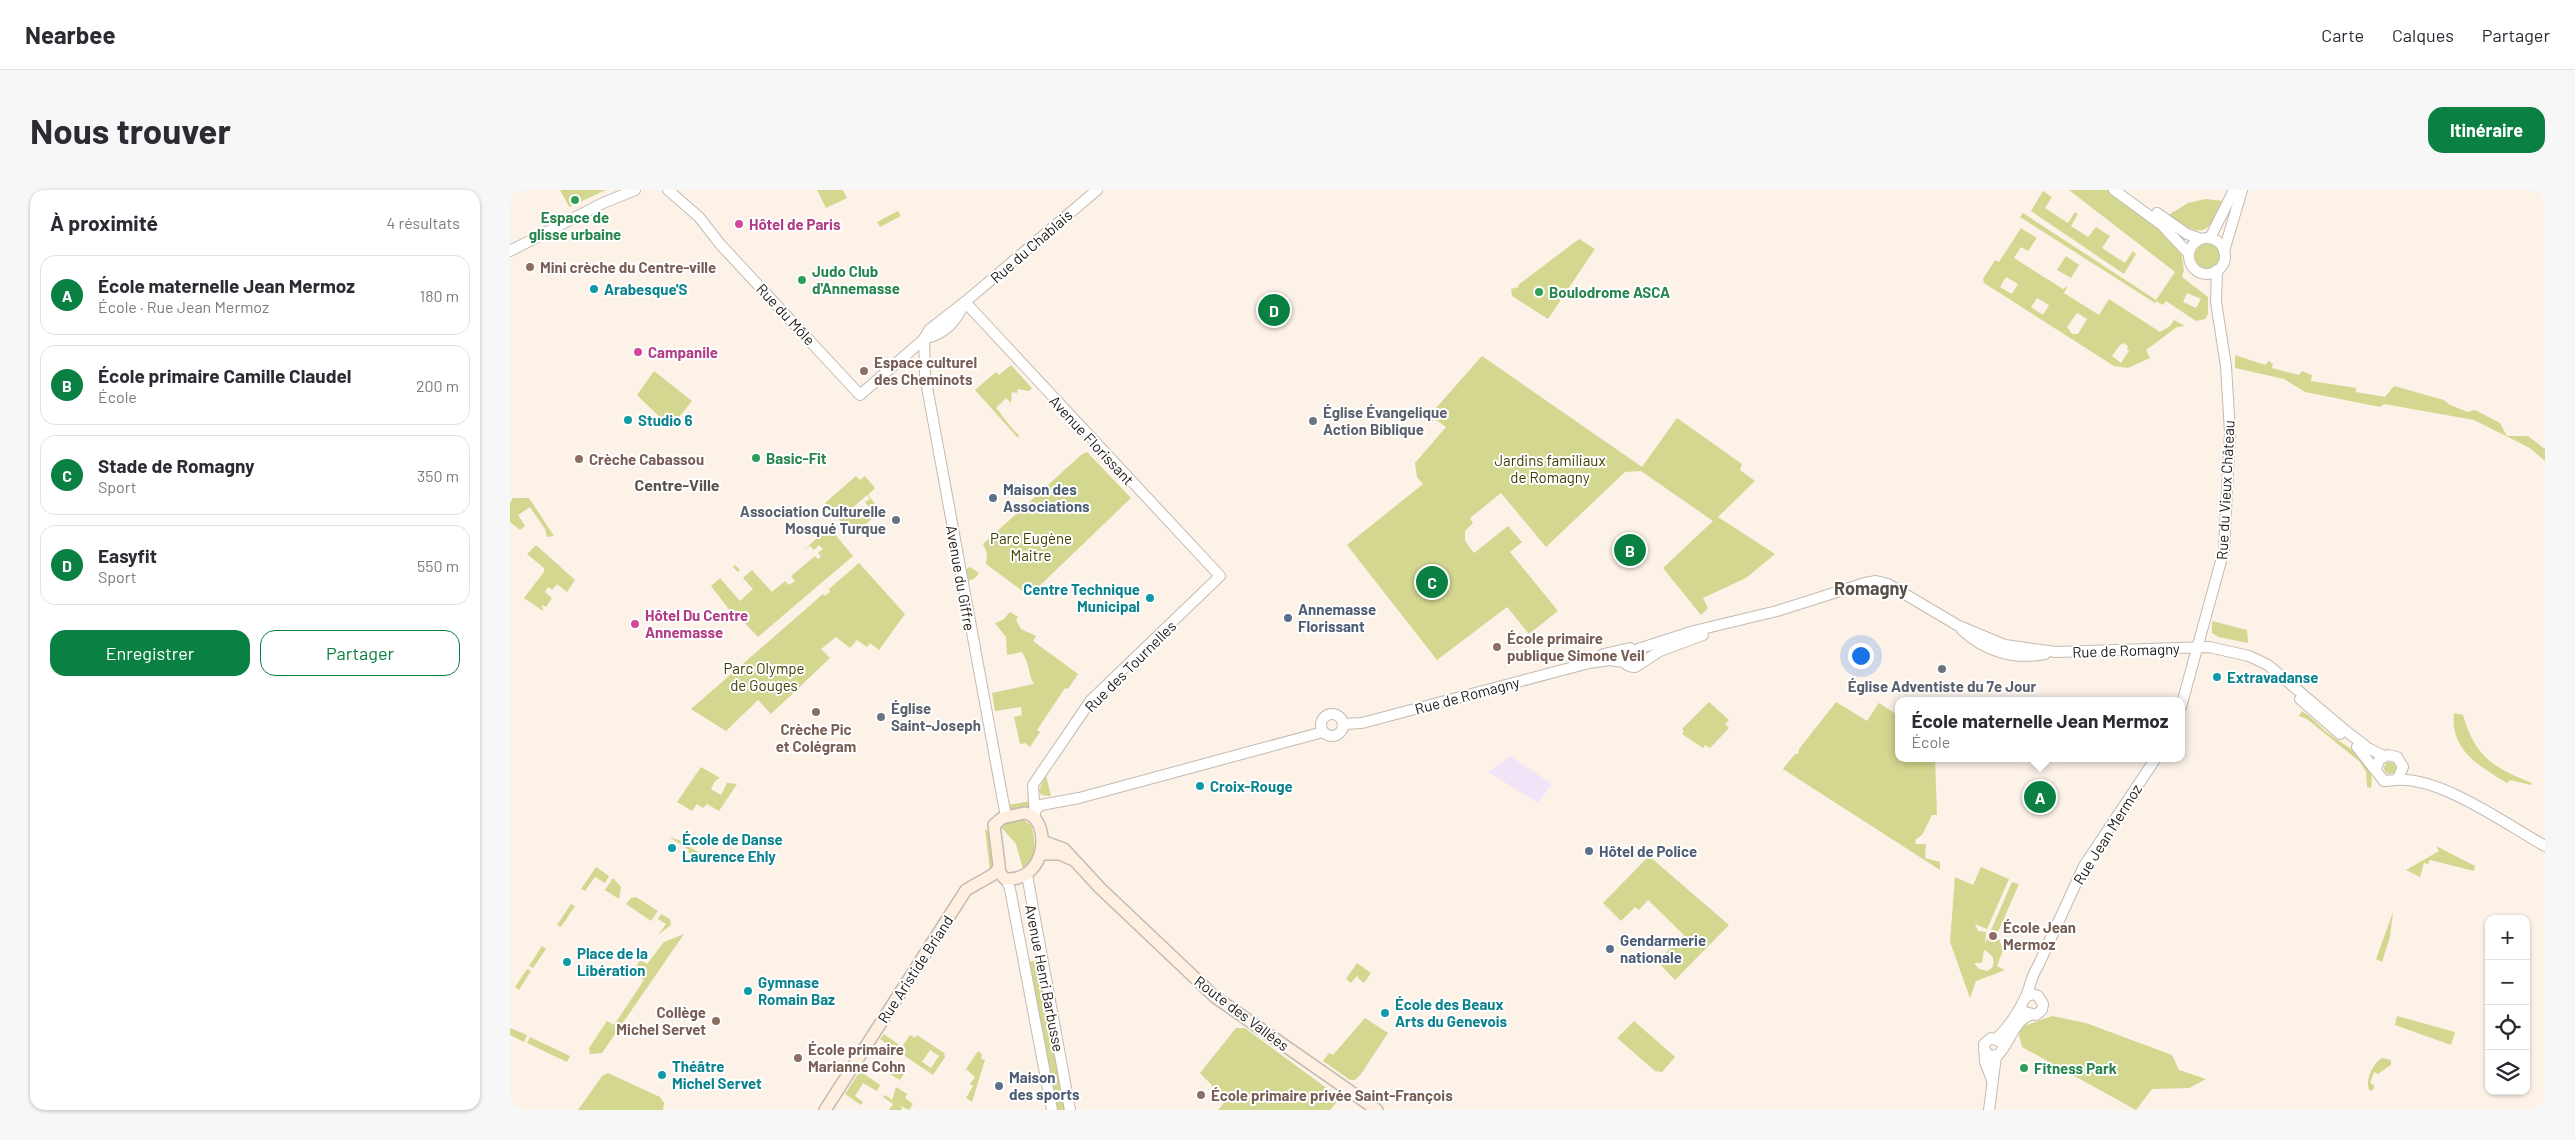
<!DOCTYPE html>
<html lang="fr">
<head>
<meta charset="utf-8">
<style>
	:root { --surface:#fff; --page:#f7f7f7; --text:#2b2b33; --muted:#7c7c81; --line:#e1e1e2; --accent:#0b8043 }
	body { margin:0; font-family:Barlow,sans-serif; background:var(--page); color:var(--text) }
	.controls { position:absolute; right:15px; bottom:15px; display:grid; overflow:hidden; border-radius:10px; box-shadow:0 1px 4px #0004 }
	.controls button { width:45px; height:45px; display:grid; place-items:center; padding:0; border:0; border-bottom:1px solid var(--line); background:var(--surface); color:var(--text); font:25px sans-serif }
	.you { position:absolute; left:1350px; top:465px; width:18px; height:18px; margin:-12px; border:4px solid #fff; border-radius:50%; background:#1a73e8; box-shadow:0 0 0 8px #1a73e833 }
	.badge { display:grid; place-items:center; width:32px; height:32px; border-radius:50%; background:var(--accent); color:#fff; font-size:16px; font-weight:700 }
	.pin { position:absolute; translate:-50% -50%; border:2px solid #fff; box-shadow:0 1px 5px #0006 }
	.popup { position:absolute; left:1385px; top:507px; width:290px; height:65px; box-sizing:border-box; display:grid; place-content:center; border-radius:10px; background:var(--surface); filter:drop-shadow(0 1px 4px #0005); font-size:16px; white-space:nowrap; color:var(--muted) }
	.popup b { font-size:19px; color:var(--text) }
	.popup::after { content:''; position:absolute; left:50%; top:100%; margin-left:-10px; border:10px solid transparent; border-top-color:var(--surface) }
	.list { margin:0; padding:0; list-style:none }
	h2 { display:flex; justify-content:space-between; align-items:center; height:65px; margin:0; padding:0 20px; font-size:21px }
	h2 small { font-size:16px; font-weight:400; color:var(--muted) }
	.list li { display:grid; grid-template-columns:32px 1fr auto; gap:15px; align-items:center; box-sizing:border-box; height:80px; margin:0 10px 10px; padding:0 10px; border:1px solid var(--line); border-radius:15px }
	.list b { display:block; font-size:19px; white-space:nowrap }
	.list p { margin:0; font-size:16px; white-space:nowrap; color:var(--muted) }
	.list em { font-size:16px; font-style:normal; color:var(--muted) }
	.actions { display:flex; gap:10px; padding:15px 20px }
	.actions a { flex:1; padding:11px 0; border:1px solid var(--accent); border-radius:15px; text-align:center; font-size:18px; color:var(--accent) }
	.actions .main { background:var(--accent); color:#fff }
	.icon { flex:none; width:28px; height:28px; fill:none; stroke:currentColor; stroke-width:2; stroke-linecap:round; stroke-linejoin:round }
	.map { position:relative; flex:none; width:2035px; height:920px; overflow:hidden; border-radius:15px }
	header { display:flex; align-items:center; gap:30px; box-sizing:border-box; height:70px; padding:0 25px; background:var(--surface); border-bottom:1px solid var(--line) }
	header strong { font-size:24px }
	nav { display:flex; gap:28px; margin-inline-start:auto; font-size:18px }
	.intro { display:flex; align-items:center; justify-content:space-between; box-sizing:border-box; height:120px; padding:0 30px }
	h1 { margin:0; font-size:35px }
	.button { padding:12px 22px; border-radius:15px; background:var(--accent); color:#fff; font-size:18px; font-weight:700 }
	main { display:flex; gap:30px; padding:0 30px }
	aside { flex:1; background:var(--surface); border-radius:15px; box-shadow:0 1px 4px #0004 }
	.map>svg:first-child { display:block }
</style>
</head>
<body>
<header>
<strong>Nearbee</strong>
<nav><a>Carte</a><a>Calques</a><a>Partager</a></nav>
</header>
<div class="intro"><h1>Nous trouver</h1><a class="button">Itinéraire</a></div>
<main>
<aside>
<h2>À proximité<small>4 résultats</small></h2>
<ul class="list">
<li><span class="badge">A</span><div><b>École maternelle Jean Mermoz</b><p>École · Rue Jean Mermoz</p></div><em>180 m</em></li>
<li><span class="badge">B</span><div><b>École primaire Camille Claudel</b><p>École</p></div><em>200 m</em></li>
<li><span class="badge">C</span><div><b>Stade de Romagny</b><p>Sport</p></div><em>350 m</em></li>
<li><span class="badge">D</span><div><b>Easyfit</b><p>Sport</p></div><em>550 m</em></li>
</ul>
<div class="actions"><a class="main">Enregistrer</a><a>Partager</a></div>
</aside>
<div class="map">
<svg width="2035" height="920" viewBox="0 0 2035 920">
	<rect width="100%" height="100%" fill="#fcf2e8"/>
	<polygon fill="#f2e4f8" points="1000,566 1042,594 1028,613 978,582"/>
	<g fill="#d4d78f" fill-rule="evenodd">
		<polygon points="50,0 96,0 59,17"/>
		<polygon points="307,0 333,0 337,8 316,18"/>
		<path d="M1559 0H1599L1648 37 1671 61 1674 80 1672 87 1698 107V124L1695 129 1686 131 1656 111 1653 115 1646 111 1645 113 1510 27 1513 23 1646 110 1665 82ZM1677 103 1691 109 1686 118 1673 112Z"/>
		<polygon points="1533,1 1542,7 1535,18 1558,33 1565,22 1568,24 1561,36 1578,47 1586,37 1600,46 1592,58 1615,73 1623,61 1626,64 1614,84 1521,21"/>
		<path d="M1696 9 1713 11C1696 49 1692 46 1657 26L1678 13Z"/>
		<polygon points="388,21 391,26 370,37 367,32"/>
		<path d="M1511 38 1527 48 1518 61 1511 57 1504 68 1553 99 1558 96 1554 103 1589 125 1599 109 1650 142 1660 136 1664 130 1675 136 1667 137 1636 160 1640 168 1618 178 1604 176 1474 93 1473 89 1485 70 1489 72ZM1496 87 1508 94 1502 104 1490 97ZM1527 108 1539 115 1533 125 1521 117ZM1567 123 1577 129 1568 144H1562L1557 137ZM1614 153 1618 156 1617 159 1619 161 1611 173 1602 166 1610 155Z"/>
		<polygon points="1069,49 1085,59 1038,129 1002,106 1001,99 1009,97 1008,95"/>
		<circle cx="1697" cy="66" r="12"/>
		<polygon points="1556,66 1569,75 1561,88 1547,80"/>
		<polygon points="1725,165 1755,175 1759,171 1763,174 1762,178 1789,185 1792,181 1802,185 1801,191 1846,198 1846,202 1875,207 1884,196 1934,210 1940,215 1958,222 1965,220 1990,233 1997,246 2018,246 2035,259 2035,271 2020,258 1964,230 1874,214 1870,217 1795,202 1774,189 1725,178"/>
		<polygon points="972,166 1132,277 1167,228 1232,274 1230,280 1245,291 1208,327 1265,364 1236,388 1193,408 1198,418 1191,425 1153,378 1203,331 1131,281 1115,282 1036,357 991,303 960,328 963,333 955,341 955,351 964,363 998,336 1012,352 1000,362 1048,421 1019,444 997,417 927,470 837,355 913,294 907,287 905,273 936,237 925,229 923,231 918,227"/>
		<path d="M501 175 522 198 519 201 508 199 507 203 502 202 501 213 496 208 486 218C494 227 500 238 509 245L508 248 465 200 486 182 489 185Z"/>
		<polygon points="144,181 182,211 165,232 157,222 154,224 163,234 161,238 127,205"/>
		<polygon points="577,262 621,308 519,406 476,374 477,363 473,354 571,265"/>
		<path d="M346 286 350 290 355 286 365 298 358 305 371 321 343 345 315 313ZM357 305 360 309 355 312 363 322 353 328 342 318Z"/>
		<polygon points="3,308 19,308 44,346 37,347 35,339 20,317 8,325 15,336 10,340 0,332 0,313"/>
		<polygon points="319,337 343,366 248,447 231,429 228,431 201,396 225,375 230,380 228,382 223,377 210,388 230,411 243,399 233,388 242,380 262,402 275,391 279,395 285,391 281,386 305,366 308,369 311,367 308,363 313,359 309,355 304,360 300,356 294,360"/>
		<polygon points="26,355 65,390 57,402 47,394 42,400 38,397 35,402 42,408 36,417 32,415 33,421 14,408 34,382 34,378 17,364"/>
		<polygon points="349,373 395,424 369,460 360,453 357,457 347,450 340,458 326,447 311,459 320,468 261,524 248,510 216,541 181,519 313,404 315,406 320,402 319,399"/>
		<polygon points="460,377 469,383 464,389 456,391 455,380"/>
		<path d="M500 422 508 427 506 430 511 439 526 446 523 451 568 484 558 499 555 498 527 540 530 542 520 557 515 553 510 554 504 527 512 525 511 517 485 521 482 503 524 494C518 485 520 474 512 462L497 465 496 447 485 433 493 430Z"/>
		<polygon points="1702,431 1737,440 1738,453 1709,447 1702,443"/>
		<polygon points="1199,512 1219,530 1215,534 1219,538 1200,558 1195,555 1193,558 1172,544 1174,541 1172,539"/>
		<polygon points="1326,512 1357,531 1369,513 1389,526 1389,568 1425,568 1427,625 1422,625 1412,645 1405,650 1406,654 1416,654 1415,668 1430,672 1430,680 1273,579 1285,564 1288,564 1289,559"/>
		<path d="M1792 521C1802 527 1810 537 1819 544 1837 558 1867 568 1861 598L1857 597 1856 582 1850 572 1797 529 1789 526Z"/>
		<path d="M1944 523 1953 525C1965 567 1984 578 2022 593L2021 595 2000 590 1997 593C1969 576 1940 560 1944 523Z"/>
		<circle cx="1880" cy="578" r="6"/>
		<polygon points="191,577 210,588 205,591 201,599 211,605 217,593 227,594 209,621 197,614 193,618 187,614 182,621 167,612"/>
		<polygon points="536,586 541,606 531,605 529,600"/>
		<polygon points="521,611 520,618 500,622 497,615"/>
		<path d="M512 629 521 635C526 651 528 667 513 679L506 654 490 636 495 632Z"/>
		<polygon points="475,639 479,642 484,673 480,681"/>
		<polygon points="159,647 169,650 188,662 185,667 178,662 179,660"/>
		<polygon points="1926,656 1965,676 1964,681 1920,670 1918,674 1914,673 1910,687 1896,680 1929,661"/>
		<polygon points="1139,666 1219,735 1165,790 1147,771 1174,745 1138,710 1129,720 1125,717 1111,731 1093,713"/>
		<polygon points="86,677 99,686 95,693 85,687 75,701 71,699"/>
		<path d="M1471 677 1499 689 1477 739 1465 734 1468 741 1476 742 1475 754 1502 692 1509 694 1484 751 1489 749 1493 760 1487 776 1495 780 1466 791 1460 808 1440 752 1445 687 1463 695ZM1474 760C1482 764 1486 769 1482 778L1477 781 1469 779 1464 773H1472Z"/>
		<polygon points="103,688 111,697 109,709 95,700"/>
		<polygon points="126,707 148,721 141,731 116,714 121,708"/>
		<polygon points="61,714 65,716 51,737 47,735"/>
		<polygon points="1883,722 1880,747 1872,772 1866,769"/>
		<polygon points="151,724 160,729 161,735 148,745 156,734 148,729"/>
		<polygon points="174,744 92,863 80,864 79,858 97,831 104,835 134,790 123,782 130,770 137,774 154,752"/>
		<polygon points="32,756 36,759 23,778 19,776"/>
		<polygon points="529,770 557,920 545,920 518,772"/>
		<polygon points="847,773 861,783 854,793 848,788 848,785 841,793 836,789"/>
		<polygon points="17,779 21,781 9,800 5,797"/>
		<polygon points="1542,826 1576,833 1662,865 1669,880 1696,889 1679,898 1642,899 1626,920 1512,857 1509,845 1511,837"/>
		<polygon points="1887,826 1945,842 1941,855 1885,835"/>
		<polygon points="855,828 878,843 851,884 845,890 840,890 813,871 819,863 823,865"/>
		<polygon points="1124,831 1165,867 1152,882 1145,881 1107,848"/>
		<polygon points="0,838 17,845 14,852 0,845"/>
		<polygon points="726,838 735,838 830,908 820,920 708,920 716,910 690,883"/>
		<path d="M374 844 392 857 400 845 405 848 407 845 434 863 435 867 423 885 370 849ZM420 860 429 866 421 878 412 872Z"/>
		<polygon points="20,847 60,866 57,872 17,853"/>
		<polygon points="468,861 472,864 471,869 475,870 462,912 456,908 463,896 460,894 465,887 456,879"/>
		<path d="M1872 868 1881 870V875L1868 884 1864 882 1860 893 1864 895V899L1860 901C1854 891 1863 873 1872 868Z"/>
		<polygon points="383,874 395,882 390,890 378,883"/>
		<polygon points="350,881 370,895 367,901 353,893 345,906 353,912 351,915 335,904"/>
		<polygon points="98,883 150,907 154,913 153,920 68,920 92,886"/>
		<polygon points="386,897 397,904 395,908 403,914 399,920 391,916 392,920 379,920 383,914 373,907 375,905 382,910"/>
	</g>
	<g fill="none" stroke-linecap="round" stroke-linejoin="round">
		<g stroke="#c4bab1" stroke-width="12">
			<g id="tertiary">
				<polyline points="158,0 189,27 210,54 350,205 414,149 419,140 455,112 587,0"/>
				<polyline points="1604,0 1652,35 1679,64"/>
				<polyline points="1647,23 1677,44 1691,49"/>
				<polyline points="1700,48 1724,0"/>
				<circle cx="1697" cy="66" r="18"/>
				<polyline points="0,61 93,13 125,0"/>
				<polyline points="1714,61 1732,0"/>
				<polyline points="455,112 710,386 581,510 523,595 525,627"/>
				<polyline points="414,149 415,186 496,627"/>
				<path d="M414 149C435 144 446 132 455 112"/>
				<path d="M1452 440C1474 461 1504 470 1535 464"/>
				<polyline points="1128,459 1184,441 1267,421 1355,393 1366,391 1378,394 1447,435 1495,455 1546,462 1699,457 1739,466 1758,475 1836,541 1858,558 1874,566"/>
				<path d="M1115 460C1110 469 1115 477 1125 477L1150 461 1193 445"/>
				<polyline points="1084,470 1094,464 1120,458"/>
				<polyline points="1790,509 1830,544"/>
				<polyline points="1671,517 1714,360 1720,242 1716,176 1706,112 1707,80"/>
				<circle cx="822" cy="535" r="11"/>
				<polyline points="834,534 852,533 1079,473 1100,470 1114,472"/>
				<polyline points="1847,557 1874,591 1887,590 1893,577 1887,567 1878,565 1869,570 1866,580"/>
				<path d="M1887 590C1931 587 1996 634 2035 656"/>
				<polyline points="522,623 531,615 569,608 813,542"/>
				<polyline points="517,685 560,920"/>
				<polyline points="496,689 500,699 542,920"/>
				<polyline points="1515,822 1526,825 1532,820 1533,814 1528,806 1522,804 1516,807"/>
				<path d="M1487 848C1500 836 1509 821 1516 806 1521 795 1521 786 1528 776L1574 676 1646 568"/>
				<path d="M1474 860 1480 866 1488 865C1500 853 1503 832 1520 825"/>
				<polyline points="1482,890 1475,872 1474,854 1481,848 1491,852"/>
				<polyline points="1479,920 1486,866"/>
			</g>
		</g>
		<g stroke="#c4bab1" stroke-width="14">
			<g id="secondary">
				<path d="M514 623C541 625 540 692 495 689L490 683 484 635 492 628Z"/>
				<polyline points="532,651 554,659 590,698 705,807 867,920"/>
				<polyline points="531,664 550,664 561,669"/>
				<polyline points="315,920 456,700 484,684 489,678"/>
			</g>
		</g>
		<use href="#tertiary" stroke="#fff" stroke-width="10"/>
		<use href="#secondary" stroke="#feefe1" stroke-width="11"/>
	</g>
	<g fill="#2e9e5b" stroke="#fff" stroke-width="2">
		<circle cx="65" cy="10" r="5"/>
		<circle cx="292" cy="90" r="5"/>
		<circle cx="1029" cy="102" r="5"/>
		<circle cx="246" cy="268" r="5"/>
		<circle cx="1514" cy="878" r="5"/>
	</g>
	<g fill="#d1479c" stroke="#fff" stroke-width="2">
		<circle cx="229" cy="34" r="5"/>
		<circle cx="128" cy="162" r="5"/>
		<circle cx="125" cy="434" r="5"/>
	</g>
	<g fill="#8d6e63" stroke="#fff" stroke-width="2">
		<circle cx="20" cy="77" r="5"/>
		<circle cx="354" cy="181" r="5"/>
		<circle cx="69" cy="269" r="5"/>
		<circle cx="987" cy="457" r="5"/>
		<circle cx="306" cy="522" r="5"/>
		<circle cx="1483" cy="746" r="5"/>
		<circle cx="206" cy="831" r="5"/>
		<circle cx="288" cy="868" r="5"/>
		<circle cx="691" cy="905" r="5"/>
	</g>
	<g fill="#0f9aa8" stroke="#fff" stroke-width="2">
		<circle cx="84" cy="99" r="5"/>
		<circle cx="118" cy="230" r="5"/>
		<circle cx="640" cy="408" r="5"/>
		<circle cx="1707" cy="487" r="5"/>
		<circle cx="690" cy="596" r="5"/>
		<circle cx="162" cy="658" r="5"/>
		<circle cx="57" cy="772" r="5"/>
		<circle cx="238" cy="801" r="5"/>
		<circle cx="875" cy="823" r="5"/>
		<circle cx="152" cy="885" r="5"/>
	</g>
	<g fill="#6b7280" stroke="#fff" stroke-width="2">
		<circle cx="803" cy="231" r="5"/>
		<circle cx="386" cy="330" r="5"/>
		<circle cx="1432" cy="479" r="5"/>
		<circle cx="371" cy="527" r="5"/>
	</g>
	<g fill="#5c6f8a" stroke="#fff" stroke-width="2">
		<circle cx="483" cy="308" r="5"/>
		<circle cx="778" cy="428" r="5"/>
		<circle cx="1079" cy="661" r="5"/>
		<circle cx="1100" cy="759" r="5"/>
		<circle cx="489" cy="896" r="5"/>
	</g>
	<g text-anchor="middle" dominant-baseline="central" stroke-width="4" stroke-linejoin="round" paint-order="stroke">
		<g font-size="15" font-weight="bold" fill="#27864d" stroke="#fff" text-anchor="start">
			<text x="65" y="27" text-anchor="middle">Espace de<tspan x="65" dy="17">glisse urbaine</tspan></text>
			<text x="302" y="81">Judo Club<tspan x="302" dy="17">d'Annemasse</tspan></text>
			<text x="1039" y="102">Boulodrome ASCA</text>
			<text x="256" y="268">Basic-Fit</text>
			<text x="1524" y="878">Fitness Park</text>
		</g>
		<g font-size="15" font-weight="bold" fill="#b23c85" stroke="#fff" text-anchor="start">
			<text x="239" y="34">Hôtel de Paris</text>
			<text x="138" y="162">Campanile</text>
			<text x="135" y="425">Hôtel Du Centre<tspan x="135" dy="17">Annemasse</tspan></text>
		</g>
		<g font-size="15" fill="#1d1916" stroke="#fff">
			<text transform="translate(521 56) rotate(-41)">Rue du Chablais</text>
			<text transform="translate(276 124) rotate(47)">Rue du Môle</text>
			<text transform="translate(582 250) rotate(47)">Avenue Florissant</text>
			<text transform="translate(1715 300) rotate(-87)">Rue du Vieux Château</text>
			<text transform="translate(451 388) rotate(80)">Avenue du Giffre</text>
			<text transform="translate(1616 460) rotate(-2)">Rue de Romagny</text>
			<text transform="translate(620 476) rotate(-45)">Rue des Tournelles</text>
			<text transform="translate(957 505) rotate(-15)">Rue de Romagny</text>
			<text transform="translate(1597 644) rotate(-58)">Rue Jean Mermoz</text>
			<text transform="translate(405 779) rotate(-57)">Rue Aristide Briand</text>
			<text transform="translate(535 788) rotate(79)">Avenue Henri Barbusse</text>
			<text transform="translate(732 823) rotate(37)">Route des Vallées</text>
		</g>
		<g font-size="15" font-weight="bold" fill="#785e54" stroke="#fff" text-anchor="start">
			<text x="30" y="77">Mini crèche du Centre-ville</text>
			<text x="364" y="172">Espace culturel<tspan x="364" dy="17">des Cheminots</tspan></text>
			<text x="79" y="269">Crèche Cabassou</text>
			<text x="997" y="448">École primaire<tspan x="997" dy="17">publique Simone Veil</tspan></text>
			<text x="306" y="539" text-anchor="middle">Crèche Pic<tspan x="306" dy="17">et Colégram</tspan></text>
			<text x="1493" y="737">École Jean<tspan x="1493" dy="17">Mermoz</tspan></text>
			<text x="196" y="822" text-anchor="end">Collège<tspan x="196" dy="17">Michel Servet</tspan></text>
			<text x="298" y="859">École primaire<tspan x="298" dy="17">Marianne Cohn</tspan></text>
			<text x="701" y="905">École primaire privée Saint-François</text>
		</g>
		<g font-size="15" font-weight="bold" fill="#0d838f" stroke="#fff" text-anchor="start">
			<text x="94" y="99">Arabesque'S</text>
			<text x="128" y="230">Studio 6</text>
			<text x="630" y="399" text-anchor="end">Centre Technique<tspan x="630" dy="17">Municipal</tspan></text>
			<text x="1717" y="487">Extravadanse</text>
			<text x="700" y="596">Croix-Rouge</text>
			<text x="172" y="649">École de Danse<tspan x="172" dy="17">Laurence Ehly</tspan></text>
			<text x="67" y="763">Place de la<tspan x="67" dy="17">Libération</tspan></text>
			<text x="248" y="792">Gymnase<tspan x="248" dy="17">Romain Baz</tspan></text>
			<text x="885" y="814">École des Beaux<tspan x="885" dy="17">Arts du Genevois</tspan></text>
			<text x="162" y="876">Théâtre<tspan x="162" dy="17">Michel Servet</tspan></text>
		</g>
		<g font-size="15" font-weight="bold" fill="#5b616d" stroke="#fff" text-anchor="start">
			<text x="813" y="222">Église Évangelique<tspan x="813" dy="17">Action Biblique</tspan></text>
			<text x="376" y="321" text-anchor="end">Association Culturelle<tspan x="376" dy="17">Mosqué Turque</tspan></text>
			<text x="1432" y="496" text-anchor="middle">Église Adventiste du 7e Jour</text>
			<text x="381" y="518">Église<tspan x="381" dy="17">Saint-Joseph</tspan></text>
		</g>
		<g font-size="15" fill="#3e3e00" stroke="#fff">
			<text x="1040" y="270">Jardins familiaux<tspan x="1040" dy="17">de Romagny</tspan></text>
			<text x="521" y="348">Parc Eugène<tspan x="521" dy="17">Maitre</tspan></text>
			<text x="254" y="478">Parc Olympe<tspan x="254" dy="17">de Gouges</tspan></text>
		</g>
		<g font-size="15" font-weight="bold" fill="#4e5e75" stroke="#fff" text-anchor="start">
			<text x="493" y="299">Maison des<tspan x="493" dy="17">Associations</tspan></text>
			<text x="788" y="419">Annemasse<tspan x="788" dy="17">Florissant</tspan></text>
			<text x="1089" y="661">Hôtel de Police</text>
			<text x="1110" y="750">Gendarmerie<tspan x="1110" dy="17">nationale</tspan></text>
			<text x="499" y="887">Maison<tspan x="499" dy="17">des sports</tspan></text>
		</g>
		<g font-size="16" font-weight="bold" fill="#5a524a" stroke="#fff">
			<text x="167" y="294">Centre-Ville</text>
		</g>
		<g font-size="18" font-weight="bold" fill="#5a524a" stroke="#fff">
			<text x="1361" y="398">Romagny</text>
		</g>
	</g>
</svg>
<div class="controls">
<button>+</button>
<button>−</button>
<button><svg class="icon" aria-label="locate" viewBox="0 0 24 24"><circle cx="12" cy="12" r="6"/><path d="M12 2v4M12 18v4M2 12h4M18 12h4"/></svg></button>
<button><svg class="icon" aria-label="layers" viewBox="0 0 24 24"><path d="M12 4l9 5-9 5-9-5zM3 14l9 5 9-5"/></svg></button>
</div>
<div class="you"></div>
<div class="pin badge" style="left:1530px;top:607px">A</div>
<div class="popup"><b>École maternelle Jean Mermoz</b>École</div>
<div class="pin badge" style="left:1120px;top:360px">B</div>
<div class="pin badge" style="left:922px;top:392px">C</div>
<div class="pin badge" style="left:764px;top:120px">D</div>
</div>
</main>
</body>
</html>
